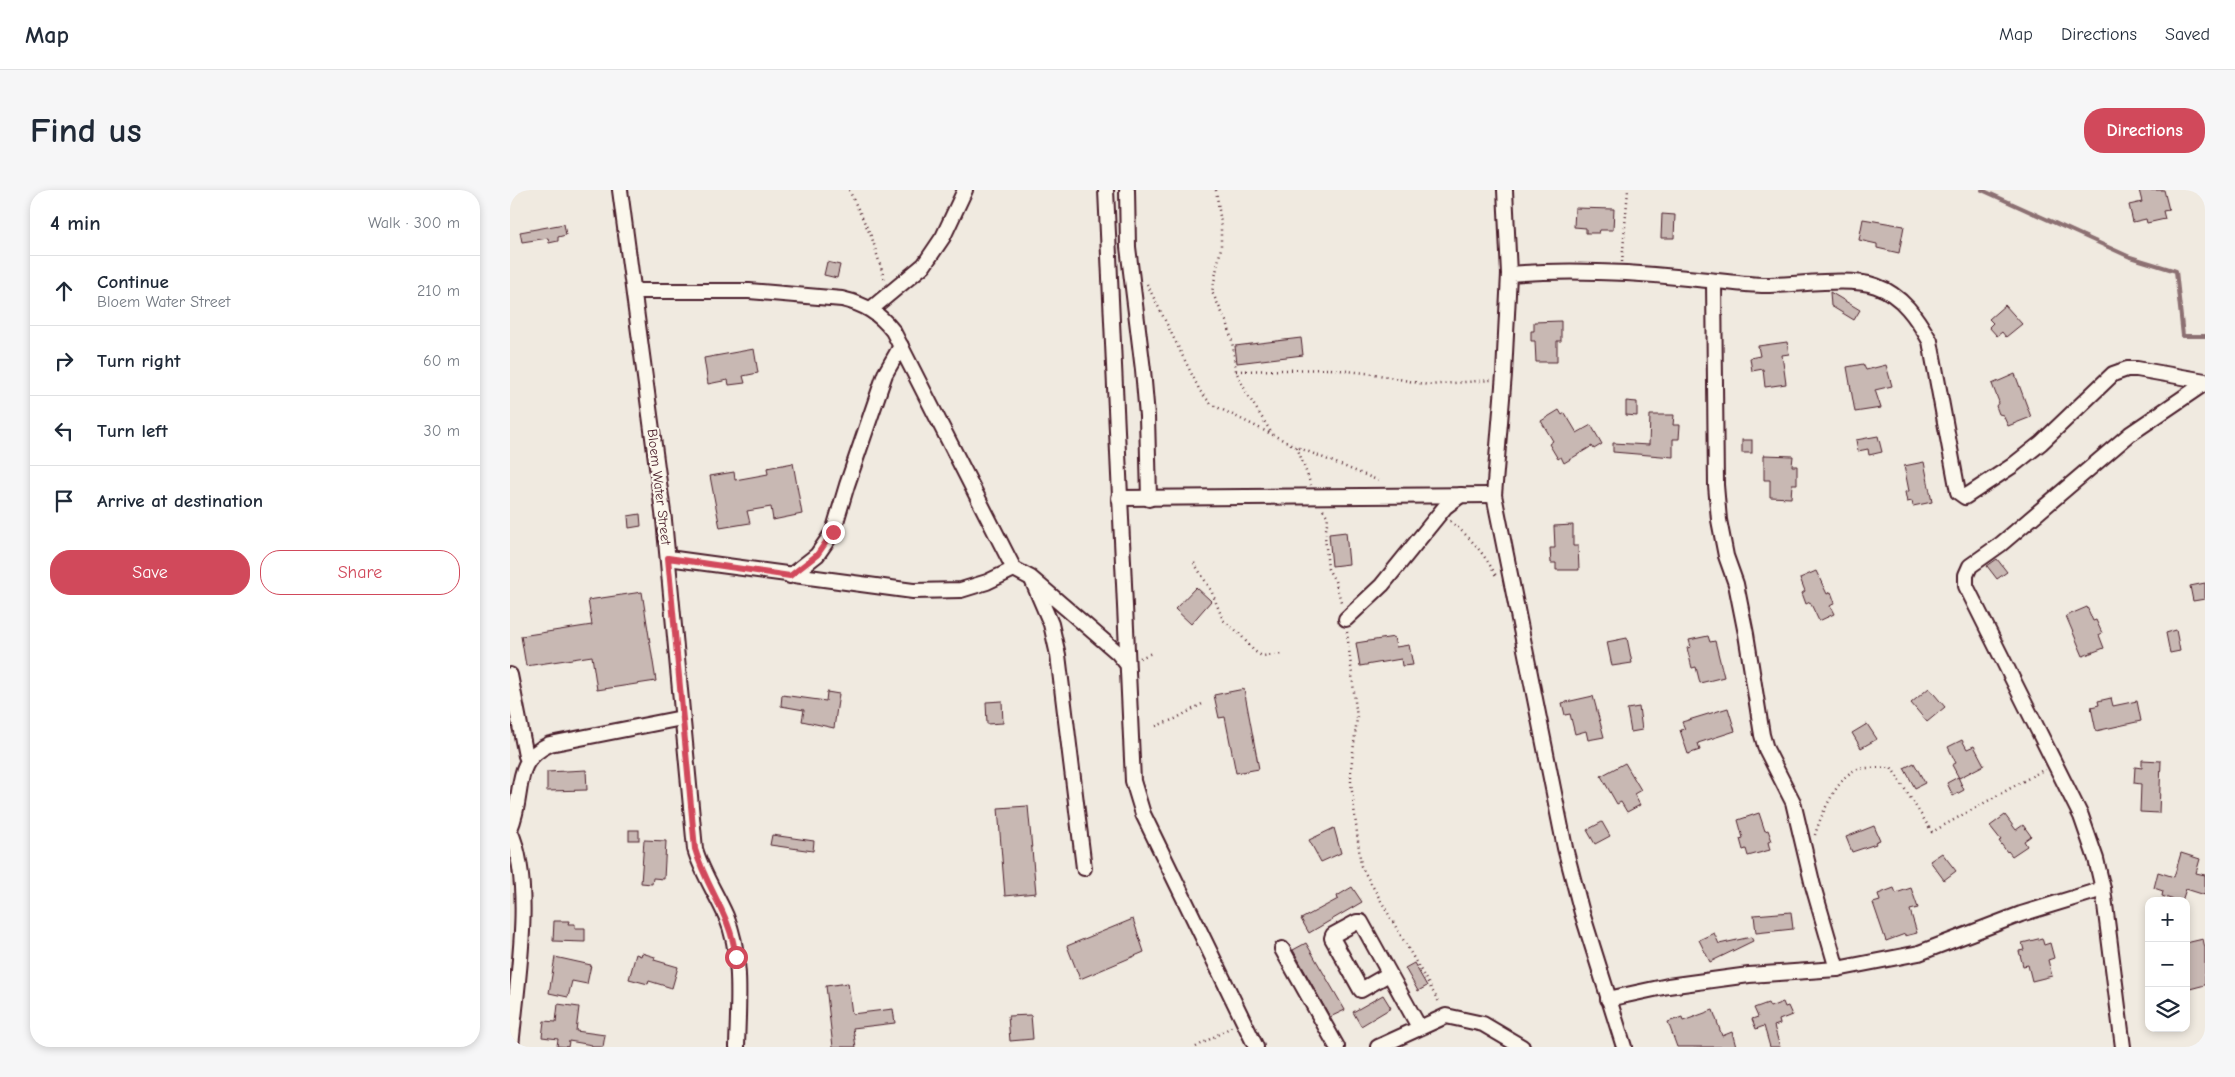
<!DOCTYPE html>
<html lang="en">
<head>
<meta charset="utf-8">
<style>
	:root { --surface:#fff; --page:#f6f6f7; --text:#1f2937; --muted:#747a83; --line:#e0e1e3; --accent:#d1495b }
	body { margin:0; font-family:"Comic Neue",sans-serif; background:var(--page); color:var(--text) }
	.controls { position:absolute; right:15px; bottom:15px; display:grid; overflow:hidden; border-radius:10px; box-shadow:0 2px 8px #0003 }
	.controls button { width:45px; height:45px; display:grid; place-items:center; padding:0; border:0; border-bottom:1px solid var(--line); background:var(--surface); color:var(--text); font:25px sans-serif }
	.stop { position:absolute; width:15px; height:15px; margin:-11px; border:4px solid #d1495b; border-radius:50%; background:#fff }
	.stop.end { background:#d1495b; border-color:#fff; box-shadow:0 1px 5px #0008 }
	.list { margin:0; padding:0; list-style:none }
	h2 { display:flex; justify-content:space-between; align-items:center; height:65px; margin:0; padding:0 20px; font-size:21px }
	h2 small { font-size:16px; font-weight:400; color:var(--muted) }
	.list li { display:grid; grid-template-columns:32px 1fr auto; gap:15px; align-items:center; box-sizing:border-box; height:70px; padding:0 20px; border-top:1px solid var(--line) }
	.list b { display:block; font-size:19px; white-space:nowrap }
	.list p { margin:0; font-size:16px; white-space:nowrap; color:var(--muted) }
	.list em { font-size:16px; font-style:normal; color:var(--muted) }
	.actions { display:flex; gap:10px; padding:15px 20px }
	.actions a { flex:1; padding:11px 0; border:1px solid var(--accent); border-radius:20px; text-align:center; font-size:18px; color:var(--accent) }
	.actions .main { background:var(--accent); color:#fff }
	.icon { flex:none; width:28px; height:28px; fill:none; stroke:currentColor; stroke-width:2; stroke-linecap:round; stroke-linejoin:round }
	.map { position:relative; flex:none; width:1695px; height:857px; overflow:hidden; border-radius:20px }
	header { display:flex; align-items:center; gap:30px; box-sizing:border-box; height:70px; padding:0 25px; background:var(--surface); border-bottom:1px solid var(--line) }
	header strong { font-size:24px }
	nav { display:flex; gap:28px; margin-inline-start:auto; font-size:18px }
	.intro { display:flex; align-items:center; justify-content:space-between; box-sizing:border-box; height:120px; padding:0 30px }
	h1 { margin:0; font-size:35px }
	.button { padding:12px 22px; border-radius:20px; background:var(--accent); color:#fff; font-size:18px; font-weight:700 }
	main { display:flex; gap:30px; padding:0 30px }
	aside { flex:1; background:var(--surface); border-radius:20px; box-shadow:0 2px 8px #0003 }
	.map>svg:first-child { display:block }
</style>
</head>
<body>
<header>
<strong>Map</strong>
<nav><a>Map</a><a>Directions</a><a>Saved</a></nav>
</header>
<div class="intro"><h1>Find us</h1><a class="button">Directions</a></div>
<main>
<aside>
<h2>4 min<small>Walk · 300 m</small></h2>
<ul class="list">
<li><svg class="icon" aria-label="ahead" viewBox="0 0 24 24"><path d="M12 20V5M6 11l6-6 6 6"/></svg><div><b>Continue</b><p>Bloem Water Street</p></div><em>210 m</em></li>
<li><svg class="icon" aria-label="right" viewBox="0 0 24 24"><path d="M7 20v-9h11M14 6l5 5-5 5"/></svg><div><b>Turn right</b></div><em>60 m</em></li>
<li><svg class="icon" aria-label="left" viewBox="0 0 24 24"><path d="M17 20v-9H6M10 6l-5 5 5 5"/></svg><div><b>Turn left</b></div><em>30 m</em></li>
<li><svg class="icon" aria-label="arrive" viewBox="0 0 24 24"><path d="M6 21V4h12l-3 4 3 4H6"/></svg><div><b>Arrive at destination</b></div></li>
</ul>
<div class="actions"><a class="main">Save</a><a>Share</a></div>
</aside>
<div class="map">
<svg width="1695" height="857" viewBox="0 0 1695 857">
	<rect width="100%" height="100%" fill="#f0eae0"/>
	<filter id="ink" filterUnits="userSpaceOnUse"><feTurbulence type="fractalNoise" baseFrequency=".02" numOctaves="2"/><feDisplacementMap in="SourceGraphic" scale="10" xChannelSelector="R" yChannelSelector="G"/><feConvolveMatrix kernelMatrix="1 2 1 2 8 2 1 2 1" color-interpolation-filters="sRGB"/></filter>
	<g filter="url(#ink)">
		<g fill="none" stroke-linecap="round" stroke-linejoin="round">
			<polyline stroke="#8c6f72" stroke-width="4" points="1472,0 1620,67 1666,81 1673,146 1695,146"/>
		</g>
		<g fill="#c8b8b3" stroke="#4a1f2b">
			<polygon points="1629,0 1654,0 1659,20 1653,21 1655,29 1637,33 1636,29 1623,32 1619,15 1632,12"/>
			<polygon points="1065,18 1104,19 1103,40 1090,40 1089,43 1076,43 1076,38 1064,37"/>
			<polygon points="1152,24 1165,25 1164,48 1151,48"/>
			<polygon points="1353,29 1394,36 1389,63 1367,58 1367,54 1349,50"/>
			<polygon points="54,34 56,45 48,47 48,51 39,53 38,48 12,52 10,42"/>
			<polygon points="317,72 330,75 327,88 314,85"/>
			<polygon points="1320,102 1350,120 1344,130 1321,116"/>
			<polygon points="1495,115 1512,134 1496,147 1492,142 1487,146 1479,137 1483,133 1479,129"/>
			<polygon points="1051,131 1051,151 1047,151 1047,172 1026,172 1025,151 1021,151 1021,141 1024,141 1024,132"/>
			<polygon points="791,148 793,165 727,173 725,156"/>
			<polygon points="1277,152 1279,164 1272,165 1276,194 1255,197 1253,179 1242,181 1240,168 1250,166 1248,156"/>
			<polygon points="244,159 248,183 233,186 235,193 219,195 218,190 198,194 194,168"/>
			<polygon points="1353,174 1356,180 1376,175 1382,196 1365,200 1371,218 1345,222 1337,177"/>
			<polygon points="1505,184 1521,227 1498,236 1493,225 1489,224 1486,216 1489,212 1482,194"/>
			<polygon points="1116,211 1127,212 1127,226 1116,225"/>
			<polygon points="1049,220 1052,225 1055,223 1067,243 1081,235 1092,254 1084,259 1082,256 1054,273 1051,267 1048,269 1039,254 1043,251 1031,231"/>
			<polygon points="1140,225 1164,225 1163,235 1170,235 1169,249 1163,249 1163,267 1103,262 1103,253 1139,255"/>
			<polygon points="1368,246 1372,262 1359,265 1358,259 1348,261 1346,250"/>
			<rect x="1232" y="250" width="10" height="13"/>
			<polygon points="1254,265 1283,266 1282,276 1287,276 1287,294 1282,294 1281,308 1260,307 1260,290 1254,290"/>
			<polygon points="1414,272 1422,312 1403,316 1402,311 1397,312 1395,302 1399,301 1394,276"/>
			<polygon points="283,273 292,324 263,330 261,317 237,321 240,333 210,338 200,286 224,282 225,290 258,284 257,278"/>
			<polygon points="130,324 131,336 119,338 118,326"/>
			<polygon points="1063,335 1063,356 1068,356 1069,380 1046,380 1046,373 1041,373 1040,358 1045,358 1044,336"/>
			<polygon points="836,342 839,374 822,376 819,344"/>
			<polygon points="1487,369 1497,382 1487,389 1477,376"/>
			<polygon points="1306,381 1317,404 1321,402 1325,413 1320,416 1324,424 1309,431 1300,412 1296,414 1292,403 1295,401 1290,388"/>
			<polygon points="1695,393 1695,409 1683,411 1680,396"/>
			<polygon points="686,397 701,411 681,434 665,419"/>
			<polygon points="132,402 146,491 87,500 82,466 16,476 11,446 82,435 78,410"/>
			<polygon points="1577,417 1583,431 1586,430 1592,443 1589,445 1594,458 1573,466 1556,426"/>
			<polygon points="1666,440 1670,461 1660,463 1656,443"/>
			<polygon points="1198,446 1200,452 1205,451 1214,487 1190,493 1186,477 1182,478 1177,458 1181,457 1179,450"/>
			<polygon points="884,447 886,457 899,455 903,475 892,476 891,469 850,476 846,453"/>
			<polygon points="1117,448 1122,473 1102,476 1097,452"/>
			<polygon points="1419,498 1435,517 1417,532 1401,513"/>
			<polygon points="734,499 749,579 726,583 715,527 709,528 704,505"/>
			<polygon points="317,502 329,504 324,538 292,531 294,520 271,516 272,505 316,511"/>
			<polygon points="1083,506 1094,547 1078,550 1076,541 1065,544 1060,524 1055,525 1052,513"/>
			<polygon points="1601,508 1603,516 1627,511 1631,531 1586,541 1581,517 1589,515 1588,511"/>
			<polygon points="492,511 493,533 477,534 476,512"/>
			<polygon points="1129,517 1132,540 1121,542 1117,519"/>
			<polygon points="1218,518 1225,541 1188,553 1190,560 1178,564 1170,540 1175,539 1172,532"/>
			<polygon points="1357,534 1367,549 1351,558 1342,543"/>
			<polygon points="1452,550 1457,559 1464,556 1474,575 1449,588 1442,575 1446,573 1438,557"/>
			<polygon points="1632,570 1651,571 1649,623 1630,622 1631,594 1624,593 1625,577 1632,578"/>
			<polygon points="1115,573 1131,600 1124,604 1130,615 1117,622 1111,612 1107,614 1091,586"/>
			<polygon points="1404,573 1415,593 1405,598 1394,578"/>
			<polygon points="76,580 77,600 37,601 37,582"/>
			<polygon points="1448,587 1454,600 1443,606 1437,593"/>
			<polygon points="518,616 526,703 495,706 488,618"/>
			<polygon points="1249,623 1255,641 1258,640 1262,651 1258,652 1260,660 1238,666 1236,659 1233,660 1230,649 1233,648 1228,630"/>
			<polygon points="1495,625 1506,640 1513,635 1521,646 1514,651 1517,656 1502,666 1498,661 1497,662 1489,651 1491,650 1480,636"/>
			<polygon points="1092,632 1100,646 1085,654 1077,640"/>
			<polygon points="1364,636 1370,650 1365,652 1366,654 1342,662 1336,647"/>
			<polygon points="824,638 831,663 811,672 799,650"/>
			<rect x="119" y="640" width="10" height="10"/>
			<polygon points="262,645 304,651 303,661 260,655"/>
			<polygon points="134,650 156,651 154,689 143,688 142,694 131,693"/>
			<polygon points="1432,663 1446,681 1434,690 1420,671"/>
			<polygon points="1671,663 1690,669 1686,683 1695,685 1695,705 1676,699 1672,711 1667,711 1652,706 1653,701 1644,698 1648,682 1664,687"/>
			<polygon points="842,697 852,712 799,743 791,729 828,709 827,706"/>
			<polygon points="1384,698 1386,703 1401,698 1408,718 1400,720 1407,743 1395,746 1395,744 1376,751 1363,713 1370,711 1368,704"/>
			<polygon points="1281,722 1283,739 1246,743 1244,725"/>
			<polygon points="623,729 634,762 570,789 557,756"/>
			<polygon points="44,731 59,731 58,734 65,734 65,738 75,738 75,752 43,751"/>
			<polygon points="1204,743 1209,754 1241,747 1243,751 1200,772 1189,750"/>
			<polygon points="1532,748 1534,755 1540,753 1544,768 1538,770 1542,786 1522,791 1518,775 1513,776 1509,761 1514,760 1512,753"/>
			<polygon points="1693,749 1695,758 1695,795 1676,800 1676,753"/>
			<polygon points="796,753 835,820 820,827 783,760"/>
			<polygon points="132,763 145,767 144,770 168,777 162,798 139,791 138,794 119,789 126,764 131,766"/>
			<polygon points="45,767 81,775 77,794 62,791 58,807 39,803"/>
			<polygon points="904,773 917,796 908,801 895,778"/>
			<polygon points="338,793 342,824 383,819 385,833 343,838 346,857 323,857 316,796"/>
			<polygon points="873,805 881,818 851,836 843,822"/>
			<polygon points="1273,812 1275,817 1278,816 1282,825 1269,830 1270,834 1264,836 1270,857 1260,857 1254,836 1246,839 1242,829 1248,827 1244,818 1258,813 1260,817"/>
			<polygon points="48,814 69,817 66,841 95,845 93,857 82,857 82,855 59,851 58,857 47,856 48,849 32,847 34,831 46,832"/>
			<polygon points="1203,820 1212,846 1222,842 1226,857 1167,857 1158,832 1172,827 1173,831"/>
			<polygon points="521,825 523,849 500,851 498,826"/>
		</g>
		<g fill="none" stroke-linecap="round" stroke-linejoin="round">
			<g stroke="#4a1f2b" stroke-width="18">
				<g id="minor">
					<path d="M110 0 154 330 185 659C192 683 206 703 216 726 233 766 228 815 227 857"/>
					<polyline points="596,0 623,591 633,624 746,857"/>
					<polyline points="617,0 618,57 633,180 637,226 639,309"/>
					<polyline points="995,0 999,84"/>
					<polyline points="1204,92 1206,295 1209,330 1216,366 1226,394 1236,444 1252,545 1256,559 1283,612 1303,696 1327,779"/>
					<path d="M124 101H239L332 109C354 114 369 123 383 141L504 379 521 388 608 463 617 474"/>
					<polyline points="361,119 414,75 433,47 455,0"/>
					<polyline points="609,308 984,305"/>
					<polyline points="158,368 403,401 451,400 477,392 504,379"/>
					<polyline points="280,386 307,365 323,342 337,295 375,184 391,156"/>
					<polyline points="523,392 541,434 548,465 574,678"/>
					<polyline points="836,429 872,395 935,317 951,305"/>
					<polyline points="0,485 16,566"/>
					<path d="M0 639C16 602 0 572 40 554L172 528"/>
					<path d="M0 641C25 694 6 799 1 857"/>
					<polyline points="1593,699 1586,669 1571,626 1456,396 1456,385 1460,376 1491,354 1620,244 1695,193"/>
					<polyline points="772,759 827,857"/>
					<polyline points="879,784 851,800 822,748 823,745 847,732 851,732 909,837"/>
					<polyline points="1098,809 1158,796 1239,785 1327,779 1409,763 1511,724 1593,699 1613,857"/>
					<polyline points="868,857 936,826 973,834 1012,857"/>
					<path d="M1114 857 1072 723 1055 658 984 305 994 184 999 84C1058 79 1118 82 1177 88 1202 90 1227 94 1252 95 1284 96 1337 86 1366 96 1392 105 1407 128 1420 151L1448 302 1455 307 1502 276 1531 253 1603 184 1617 179H1627L1695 191"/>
				</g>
			</g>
			<g stroke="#4a1f2b" stroke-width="2.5" stroke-dasharray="1 4" stroke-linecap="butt">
				<polyline points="339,0 362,48 375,91"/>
				<polyline points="706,0 711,33 711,58 702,102 718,135 722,151 726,181 737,204 761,242"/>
				<polyline points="1112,72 1118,0"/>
				<polyline points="637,94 690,201 701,214 787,257 872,292"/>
				<polyline points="726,181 820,179 864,184 918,195 981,190"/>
				<polyline points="787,257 801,295"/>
				<polyline points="813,320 818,327 815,346 818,379 825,391 832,415"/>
				<path d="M940 331C960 347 975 364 987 388"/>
				<polyline points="684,373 701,400 713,430 729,443 744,461 752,466 772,464"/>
				<polyline points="837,442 847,528 841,579 841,593 851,676 930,814"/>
				<polyline points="630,468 642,463"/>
				<polyline points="646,536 665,529 692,514"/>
				<path d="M1305 645C1310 627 1326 591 1343 581 1351 576 1370 579 1381 577L1422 642 1535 579"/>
				<polyline points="686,857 723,836"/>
			</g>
			<use href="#minor" stroke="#fbf7ec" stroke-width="14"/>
		</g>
	</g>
	<g fill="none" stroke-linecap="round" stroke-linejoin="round" filter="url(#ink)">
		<path stroke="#d1495b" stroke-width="6" d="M226 767C220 723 197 700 185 659L158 368 280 386 307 365 323 342"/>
	</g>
	<g text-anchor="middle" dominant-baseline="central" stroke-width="4.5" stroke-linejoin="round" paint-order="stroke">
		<g font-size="14" fill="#4a1f2b" stroke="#fbf7ec">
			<text transform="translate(149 297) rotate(83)">Bloem Water Street</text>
		</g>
	</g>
</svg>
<div class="controls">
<button>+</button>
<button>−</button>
<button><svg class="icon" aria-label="layers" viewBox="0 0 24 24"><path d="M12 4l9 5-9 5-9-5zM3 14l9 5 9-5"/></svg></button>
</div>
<div class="stop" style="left:226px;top:767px"></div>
<div class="stop end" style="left:323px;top:342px"></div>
</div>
</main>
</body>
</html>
